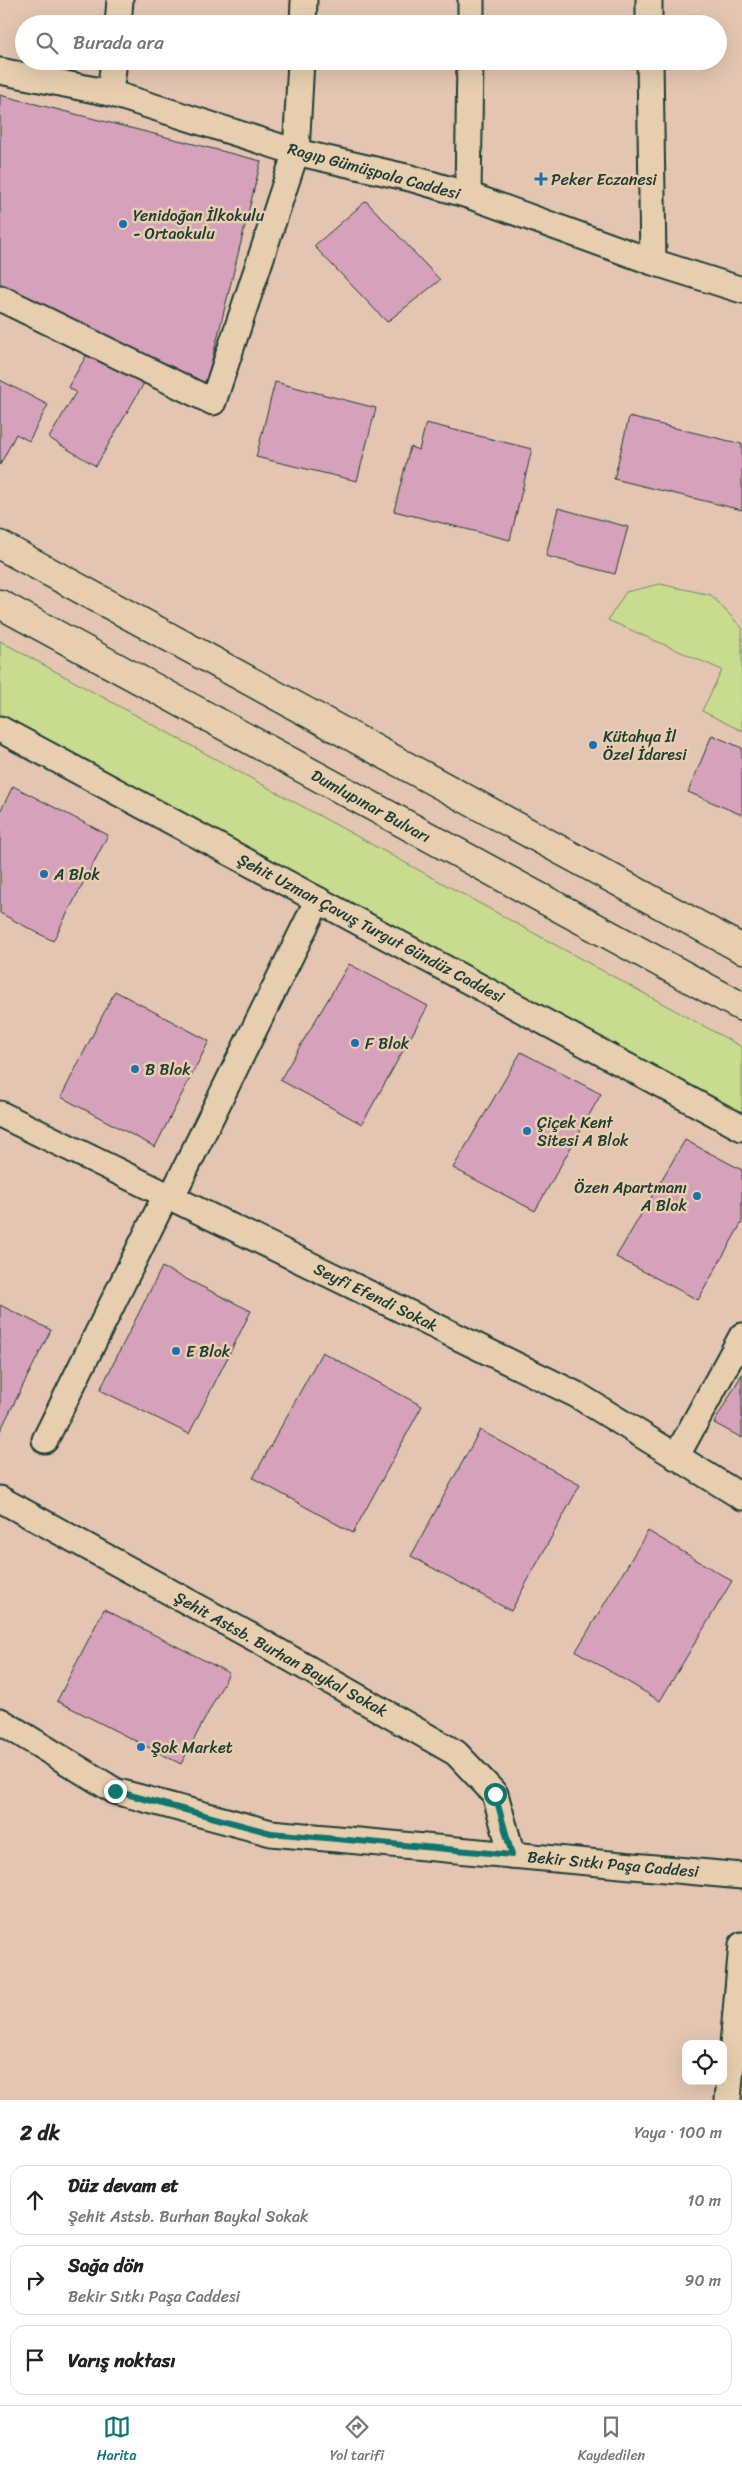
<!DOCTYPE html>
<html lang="tr">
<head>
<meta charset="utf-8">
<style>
	:root { --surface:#fff; --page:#f6f6f6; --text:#222; --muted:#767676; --line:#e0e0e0; --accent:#0f766e }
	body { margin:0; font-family:Sriracha,sans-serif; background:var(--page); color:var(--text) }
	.controls { position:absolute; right:15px; bottom:15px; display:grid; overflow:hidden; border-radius:10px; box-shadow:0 5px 20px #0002 }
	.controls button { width:45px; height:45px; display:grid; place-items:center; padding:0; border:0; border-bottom:1px solid var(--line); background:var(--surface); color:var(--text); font:25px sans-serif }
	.stop { position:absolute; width:15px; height:15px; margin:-11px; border:4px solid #0f766e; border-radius:50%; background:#fff }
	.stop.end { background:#0f766e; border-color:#fff; box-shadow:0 1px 5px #0008 }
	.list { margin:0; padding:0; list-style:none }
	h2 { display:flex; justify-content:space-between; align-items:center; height:65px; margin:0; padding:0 20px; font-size:21px }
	h2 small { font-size:16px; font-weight:400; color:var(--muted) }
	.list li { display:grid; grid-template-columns:32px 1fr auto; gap:15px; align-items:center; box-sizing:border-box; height:70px; margin:0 10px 10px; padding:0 10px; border:1px solid var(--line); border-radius:15px }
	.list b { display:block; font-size:19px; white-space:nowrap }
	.list p { margin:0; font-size:16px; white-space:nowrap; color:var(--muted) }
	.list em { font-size:16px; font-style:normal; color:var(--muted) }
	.icon { flex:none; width:28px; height:28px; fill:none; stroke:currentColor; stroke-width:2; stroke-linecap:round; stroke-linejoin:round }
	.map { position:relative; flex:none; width:742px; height:2100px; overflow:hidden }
	.search { position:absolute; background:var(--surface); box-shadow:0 5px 20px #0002; left:15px; right:15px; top:15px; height:55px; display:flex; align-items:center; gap:12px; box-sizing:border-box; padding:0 18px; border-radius:28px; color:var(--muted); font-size:19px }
	.sheet { height:305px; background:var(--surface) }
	nav { display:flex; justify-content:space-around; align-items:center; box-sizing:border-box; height:70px; border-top:1px solid var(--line); background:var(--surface); font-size:14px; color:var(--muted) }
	nav a { display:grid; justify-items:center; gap:2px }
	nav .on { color:var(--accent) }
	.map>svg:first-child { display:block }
</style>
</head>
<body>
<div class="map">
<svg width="742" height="2100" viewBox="0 0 742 2100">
	<rect width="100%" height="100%" fill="#e4c5b1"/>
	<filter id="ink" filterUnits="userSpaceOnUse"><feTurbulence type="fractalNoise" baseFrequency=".02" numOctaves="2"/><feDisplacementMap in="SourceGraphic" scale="10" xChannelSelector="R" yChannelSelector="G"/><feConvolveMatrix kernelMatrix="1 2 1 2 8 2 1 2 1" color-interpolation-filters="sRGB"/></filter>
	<g filter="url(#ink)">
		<g fill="#c9db8f" stroke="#748c62">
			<polygon points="660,584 711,595 742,628 742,731 702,711 722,670 608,620 626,592"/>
			<polygon points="0,641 742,1047 742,1115 0,723"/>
		</g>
		<g fill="#d6a1ba" stroke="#1f3d34">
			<polygon points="0,95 261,161 206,384 0,286"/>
			<polygon points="366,201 440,280 387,322 314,246"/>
			<polygon points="89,351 144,383 96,466 49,438 76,392 68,387"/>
			<polygon points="0,380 48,405 29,441 16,434 0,465"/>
			<polygon points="275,382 376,408 357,481 256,457"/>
			<polygon points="629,417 742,444 742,510 614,479"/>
			<polygon points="426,423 532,449 510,540 394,511 410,447 419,450"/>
			<polygon points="558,508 628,527 615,574 546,556"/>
			<polygon points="712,735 742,748 742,815 688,792"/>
			<polygon points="13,786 108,835 53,941 0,913 0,812"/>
			<polygon points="349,964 428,1006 362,1124 280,1080"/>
			<polygon points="115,991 209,1041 155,1147 61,1097"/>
			<polygon points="521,1052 601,1094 535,1211 453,1168"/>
			<polygon points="685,1140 742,1170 742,1222 698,1300 616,1257"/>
			<polygon points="162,1267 251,1311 189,1434 100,1390"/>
			<polygon points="0,1305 51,1330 0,1431"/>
			<polygon points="322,1352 422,1406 353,1533 253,1478"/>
			<polygon points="742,1374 742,1438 714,1423"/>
			<polygon points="480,1430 580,1485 511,1611 411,1556"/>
			<polygon points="648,1531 732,1581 660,1701 576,1651"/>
			<polygon points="104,1609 229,1673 181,1764 57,1701"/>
		</g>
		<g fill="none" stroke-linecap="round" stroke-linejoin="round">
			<g stroke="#1f3d34" stroke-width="29">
				<g id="street">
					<polyline points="649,0 649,24"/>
					<polyline points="118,24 120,0"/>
					<polyline points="303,24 304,0"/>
					<polyline points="471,24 471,0"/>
					<polyline points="650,61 653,262"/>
					<polyline points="0,71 110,93 296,152 410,178 468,195 653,262 742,290"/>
					<polyline points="110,93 114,61"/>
					<polyline points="468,195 470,61"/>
					<polyline points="0,298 213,402 296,152 301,61"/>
					<polyline points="0,729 742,1128"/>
					<polyline points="0,1114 577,1395 742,1497"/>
					<polyline points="171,1198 318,900"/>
					<polyline points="45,1440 166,1195"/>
					<polyline points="676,1457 742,1336"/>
					<polyline points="0,1499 258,1640 456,1753 495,1794 512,1855"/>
					<polyline points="0,1721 115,1791 271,1833 742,1876"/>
					<polyline points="728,2100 742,1945"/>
				</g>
			</g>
			<g stroke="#1f3d34" stroke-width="31">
				<g id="secondary">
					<polyline points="0,545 742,949"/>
					<polyline points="0,604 742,1007"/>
				</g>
			</g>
			<use href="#street" stroke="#e7ceaf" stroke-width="25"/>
			<use href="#secondary" stroke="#e7ceaf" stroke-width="28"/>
		</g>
	</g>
	<g fill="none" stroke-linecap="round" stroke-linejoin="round" filter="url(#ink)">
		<polyline stroke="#0f766e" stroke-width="6" points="115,1791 271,1833 512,1855 495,1794"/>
	</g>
	<g fill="#1f6fb2" stroke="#e7ceaf" stroke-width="2">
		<path d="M538.5 171.5h5v5h5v5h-5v5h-5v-5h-5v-5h5z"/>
		<circle cx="123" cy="224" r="5"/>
		<circle cx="593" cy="745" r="5"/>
		<circle cx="44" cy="874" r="5"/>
		<circle cx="355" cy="1043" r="5"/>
		<circle cx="135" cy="1069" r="5"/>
		<circle cx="527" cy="1131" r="5"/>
		<circle cx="697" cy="1196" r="5"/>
		<circle cx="176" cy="1351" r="5"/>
		<circle cx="141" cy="1747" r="5"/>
	</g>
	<g text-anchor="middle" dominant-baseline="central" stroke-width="5" stroke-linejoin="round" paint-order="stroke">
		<g font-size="16" fill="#1f3d34" stroke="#e7ceaf">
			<text transform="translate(374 171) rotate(15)">Ragıp Gümüşpala Caddesi</text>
			<text transform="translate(371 806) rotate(29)">Dumlupınar Bulvarı</text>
			<text transform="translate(371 928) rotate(28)">Şehit Uzman Çavuş Turgut Gündüz Caddesi</text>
			<text transform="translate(376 1297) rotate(26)">Seyfi Efendi Sokak</text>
			<text transform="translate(281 1654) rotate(29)">Şehit Astsb. Burhan Baykal Sokak</text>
			<text transform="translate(613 1864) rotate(5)">Bekir Sıtkı Paşa Caddesi</text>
		</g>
		<g font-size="16" fill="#1f3d34" stroke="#e7ceaf" text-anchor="start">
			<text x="551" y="179">Peker Eczanesi</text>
			<text x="133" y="215">Yenidoğan İlkokulu<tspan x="133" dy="18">- Ortaokulu</tspan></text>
			<text x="603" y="736">Kütahya İl<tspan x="603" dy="18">Özel İdaresi</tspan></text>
			<text x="54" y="874">A Blok</text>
			<text x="365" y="1043">F Blok</text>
			<text x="145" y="1069">B Blok</text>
			<text x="537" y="1122">Çiçek Kent<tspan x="537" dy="18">Sitesi A Blok</tspan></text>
			<text x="687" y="1187" text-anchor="end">Özen Apartmanı<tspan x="687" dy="18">A Blok</tspan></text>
			<text x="186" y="1351">E Blok</text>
			<text x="151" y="1747">Şok Market</text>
		</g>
	</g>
</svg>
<div class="controls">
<button><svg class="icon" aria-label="locate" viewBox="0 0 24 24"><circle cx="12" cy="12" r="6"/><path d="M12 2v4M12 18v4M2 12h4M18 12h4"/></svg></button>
</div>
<div class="stop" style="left:495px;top:1794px"></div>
<div class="stop end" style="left:115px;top:1791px"></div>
<div class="search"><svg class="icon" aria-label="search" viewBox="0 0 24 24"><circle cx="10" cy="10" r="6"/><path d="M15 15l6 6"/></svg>Burada ara</div>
</div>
<section class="sheet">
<h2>2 dk<small>Yaya · 100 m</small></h2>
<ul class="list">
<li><svg class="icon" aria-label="ahead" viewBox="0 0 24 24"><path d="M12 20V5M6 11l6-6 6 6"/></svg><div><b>Düz devam et</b><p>Şehit Astsb. Burhan Baykal Sokak</p></div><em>10 m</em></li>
<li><svg class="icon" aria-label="right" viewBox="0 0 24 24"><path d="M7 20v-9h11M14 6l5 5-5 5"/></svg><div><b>Sağa dön</b><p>Bekir Sıtkı Paşa Caddesi</p></div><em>90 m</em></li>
<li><svg class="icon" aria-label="arrive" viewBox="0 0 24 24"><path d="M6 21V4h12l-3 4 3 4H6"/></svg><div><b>Varış noktası</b></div></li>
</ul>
</section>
<nav>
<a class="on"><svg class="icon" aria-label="map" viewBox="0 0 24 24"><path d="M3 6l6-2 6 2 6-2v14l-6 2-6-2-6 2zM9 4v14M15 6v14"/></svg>Harita</a>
<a><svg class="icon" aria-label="directions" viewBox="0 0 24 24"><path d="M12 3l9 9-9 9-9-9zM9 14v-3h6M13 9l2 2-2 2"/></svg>Yol tarifi</a>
<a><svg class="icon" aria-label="saved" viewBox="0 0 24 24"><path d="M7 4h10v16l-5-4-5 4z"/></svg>Kaydedilen</a>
</nav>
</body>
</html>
